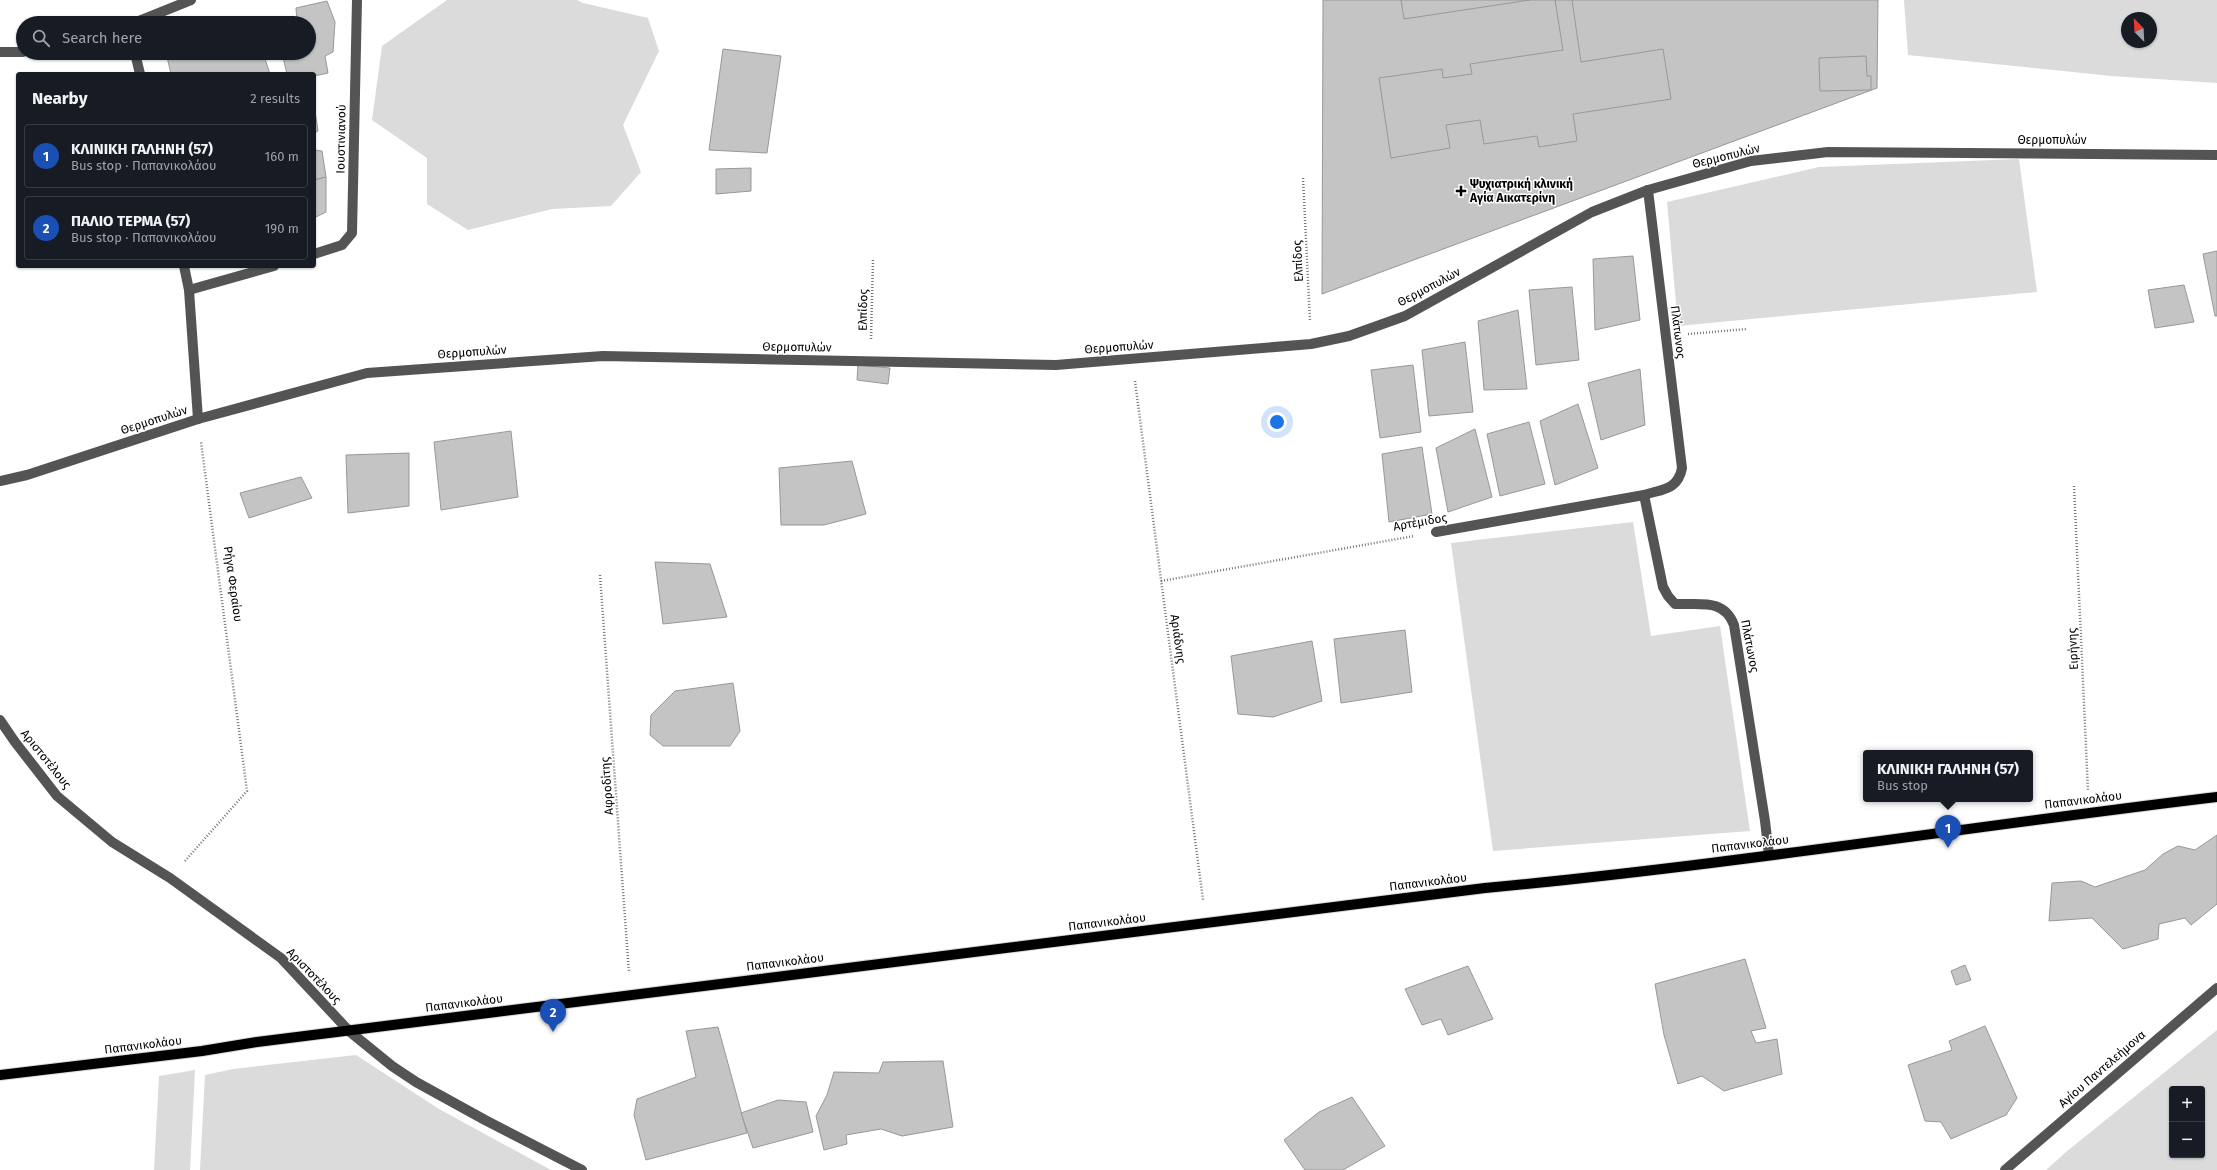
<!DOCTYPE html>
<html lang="en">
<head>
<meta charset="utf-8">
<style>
	:root { --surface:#171b24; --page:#242831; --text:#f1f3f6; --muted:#9ea1a6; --line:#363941; --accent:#858687 }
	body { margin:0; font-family:"Fira Sans",sans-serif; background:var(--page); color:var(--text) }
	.controls { position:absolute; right:12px; bottom:12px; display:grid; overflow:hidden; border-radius:4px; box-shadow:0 1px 3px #0004 }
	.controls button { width:36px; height:36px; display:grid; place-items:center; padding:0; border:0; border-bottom:1px solid var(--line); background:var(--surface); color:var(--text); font:20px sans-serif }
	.compass { position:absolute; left:2121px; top:12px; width:36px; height:36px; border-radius:50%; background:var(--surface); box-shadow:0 1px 3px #0004; rotate:336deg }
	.you { position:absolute; left:1277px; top:422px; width:14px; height:14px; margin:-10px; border:3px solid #fff; border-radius:50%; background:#1a73e8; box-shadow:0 0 0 6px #1a73e833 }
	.badge { display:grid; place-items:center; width:26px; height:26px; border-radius:50%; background:var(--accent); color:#fff; font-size:13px; font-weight:700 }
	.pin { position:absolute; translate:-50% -33px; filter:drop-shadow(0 1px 2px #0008) }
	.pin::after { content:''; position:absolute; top:21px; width:14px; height:12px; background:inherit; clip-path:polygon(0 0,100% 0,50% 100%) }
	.popup { position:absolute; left:1863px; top:750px; width:170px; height:52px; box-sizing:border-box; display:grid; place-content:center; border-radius:4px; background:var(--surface); filter:drop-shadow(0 1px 3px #0005); font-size:13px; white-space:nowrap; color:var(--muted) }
	.popup b { font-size:15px; color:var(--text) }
	.popup::after { content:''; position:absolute; left:50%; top:100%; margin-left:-8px; border:8px solid transparent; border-top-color:var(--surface) }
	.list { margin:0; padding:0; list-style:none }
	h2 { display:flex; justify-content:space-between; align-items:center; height:52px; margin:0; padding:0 16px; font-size:17px }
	h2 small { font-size:13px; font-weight:400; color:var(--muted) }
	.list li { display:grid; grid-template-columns:26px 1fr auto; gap:12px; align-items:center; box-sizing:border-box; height:64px; margin:0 8px 8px; padding:0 8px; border:1px solid var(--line); border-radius:4px }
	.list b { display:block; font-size:15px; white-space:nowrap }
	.list p { margin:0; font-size:13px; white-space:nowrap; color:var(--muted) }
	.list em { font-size:13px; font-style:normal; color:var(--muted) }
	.icon { flex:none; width:22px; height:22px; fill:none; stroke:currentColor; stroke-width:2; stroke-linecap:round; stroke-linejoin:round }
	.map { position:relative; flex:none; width:2217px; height:1170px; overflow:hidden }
	.search { position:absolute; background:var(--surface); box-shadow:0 1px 3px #0004; left:16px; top:16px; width:300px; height:44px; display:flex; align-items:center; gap:10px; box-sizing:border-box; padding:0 14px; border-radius:22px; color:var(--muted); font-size:15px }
	.panel { position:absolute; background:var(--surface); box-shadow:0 1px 3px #0004; left:16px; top:72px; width:300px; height:196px; border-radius:4px }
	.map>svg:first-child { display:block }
</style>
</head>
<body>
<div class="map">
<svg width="2217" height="1170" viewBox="0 0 2217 1170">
	<rect width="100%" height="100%" fill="#fff"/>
	<g fill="#dbdbdb" fill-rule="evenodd">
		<polygon points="447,0 577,0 583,3 648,18 659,51 623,125 641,172 611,206 552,209 468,230 427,204 427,158 372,120 382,46"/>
		<path d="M1904 0H2217V83L2111 76 1908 55ZM2127 18H2151V42H2127Z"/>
		<polygon points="2019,159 2037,292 1678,326 1667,202 1819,167"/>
		<polygon points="1633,522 1651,636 1720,626 1750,831 1493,851 1451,543"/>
		<path d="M2217 1030V1170H2046L2066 1152ZM2172 1089H2202V1155H2172Z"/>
		<polygon points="356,1055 439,1109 551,1170 200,1170 205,1075 233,1069"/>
		<polygon points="195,1070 190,1170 154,1170 159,1076"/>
	</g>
	<g fill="#c4c4c4" stroke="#989898">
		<polygon points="1323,0 1878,0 1877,88 1322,294"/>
		<polygon points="1401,0 1530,0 1404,19"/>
		<polygon points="1555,0 1572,0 1581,62 1663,49 1671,99 1573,114 1577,141 1539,147 1537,136 1484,144 1480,120 1446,125 1450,148 1391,158 1379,78 1442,69 1443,78 1472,74 1470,64 1563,50"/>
		<polygon points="327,1 335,22 333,52 325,56 328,73 314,76 314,74 287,74 282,53 309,53 309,23 297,23 296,8"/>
		<polygon points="723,49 781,56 767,153 709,150"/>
		<polygon points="173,53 263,53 270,74 171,74 167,57"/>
		<polygon points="1866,56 1867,76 1871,76 1871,90 1820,91 1819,58"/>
		<polygon points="314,105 318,131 314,133"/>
		<polygon points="314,150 322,151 326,177 314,180"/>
		<polygon points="751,168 751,191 716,194 716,169"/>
		<polygon points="326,177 326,212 314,218 314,180"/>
		<polygon points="2217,251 2217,316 2215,316 2203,254"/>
		<polygon points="1633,256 1640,320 1595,330 1593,259"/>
		<polygon points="2184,285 2194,322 2155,328 2148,290"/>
		<polygon points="1572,287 1579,360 1536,365 1529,290"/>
		<polygon points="1518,310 1527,389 1484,390 1478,321"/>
		<polygon points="1465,342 1473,412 1429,416 1422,350"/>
		<polygon points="858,365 890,368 888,384 857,380"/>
		<polygon points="1413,365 1421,432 1380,438 1371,370"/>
		<polygon points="1640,369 1645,425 1601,440 1588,383"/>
		<polygon points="1578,404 1598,468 1555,485 1540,421"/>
		<polygon points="1529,422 1545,484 1500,496 1487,434"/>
		<polygon points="1475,429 1492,497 1448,512 1436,448"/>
		<polygon points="511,431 518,497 441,510 434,442"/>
		<polygon points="1422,447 1432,514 1389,522 1382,454"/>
		<polygon points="409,453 409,506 348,513 346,455"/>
		<polygon points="852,461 866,514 824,525 781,525 779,468"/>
		<polygon points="301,477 312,498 249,518 240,493"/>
		<polygon points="655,562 710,564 727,617 663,624"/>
		<polygon points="1405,630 1412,692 1341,703 1334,639"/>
		<polygon points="1312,641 1322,701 1273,717 1238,714 1231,656"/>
		<polygon points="733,683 740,731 730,746 663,746 650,735 651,715 675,691"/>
		<polygon points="2217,835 2217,904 2191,925 2185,918 2159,924 2158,939 2123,949 2092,918 2049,921 2052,883 2081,881 2095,887 2145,870 2163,854 2178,846 2195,850"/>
		<polygon points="1745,959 1766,1028 1751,1031 1756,1043 1777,1039 1782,1074 1724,1091 1702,1076 1678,1084 1664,1035 1655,984"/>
		<polygon points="1965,965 1971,980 1956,985 1951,971"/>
		<polygon points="1468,966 1493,1019 1448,1035 1441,1019 1422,1025 1405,989"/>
		<polygon points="1985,1026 2017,1098 2006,1115 1951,1139 1941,1122 1925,1121 1908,1065 1952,1050 1949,1041"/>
		<polygon points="718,1027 747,1133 646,1160 634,1115 637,1099 696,1077 686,1031"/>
		<polygon points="943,1061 953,1127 902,1136 881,1129 846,1135 847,1144 824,1150 816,1116 827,1095 834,1072 879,1073 883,1062"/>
		<polygon points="1352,1097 1385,1146 1343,1170 1305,1170 1284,1140 1319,1112"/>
		<polygon points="778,1100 806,1102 813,1132 753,1148 741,1113"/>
	</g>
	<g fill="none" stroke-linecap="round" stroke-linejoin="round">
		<g stroke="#dbdbdb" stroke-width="12">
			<path id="major" d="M0 1075 202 1051 257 1042 1485 888C1730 865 1973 826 2217 797"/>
		</g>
		<g stroke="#767676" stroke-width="2.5" stroke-dasharray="1 2" stroke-linecap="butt">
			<polyline points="1303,178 1310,321"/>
			<polyline points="1688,334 1747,329"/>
			<polyline points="871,339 873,260"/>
			<polyline points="1135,381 1203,900"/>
			<polyline points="2074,486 2088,791"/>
			<polyline points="600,575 629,973"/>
			<polyline points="1161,581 1414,536"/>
			<polyline points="185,861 247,791 201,442"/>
		</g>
		<g stroke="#545454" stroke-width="10">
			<polyline points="134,23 191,0"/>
			<polyline points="0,52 23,52"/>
			<polyline points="135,53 140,74"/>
			<polyline points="314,254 342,245 352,233 357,0"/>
			<polyline points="184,266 189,290 198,419"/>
			<polyline points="189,290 274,266"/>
			<polyline points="0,481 27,475 198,419 367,373 603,356 1056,365 1311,344 1349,336 1405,316 1592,212 1648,190 1751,161 1828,152 2217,155"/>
			<path d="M1644 495 1663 587 1668 596 1675 604C1700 605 1724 598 1734 625L1765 821 1769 855"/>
			<path d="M1436 532 1644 495C1662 489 1678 490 1682 468L1648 190"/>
			<polyline points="0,720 15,742 57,796 112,842 170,878 281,958 349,1031 392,1066 416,1082 485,1120 582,1170"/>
			<polyline points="2005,1170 2217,988"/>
		</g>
		<use href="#major" stroke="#000" stroke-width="10"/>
	</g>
	<path fill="#000" stroke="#fff" stroke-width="1.5" d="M1459 185h4v4h4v4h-4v4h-4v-4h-4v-4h4z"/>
	<g text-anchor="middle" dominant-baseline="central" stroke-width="3" stroke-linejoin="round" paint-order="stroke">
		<g font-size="12" fill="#000" stroke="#fff">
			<text transform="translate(341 139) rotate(-89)">Ιουστινιανού</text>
			<text x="2052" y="140">Θερμοπυλών</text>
			<text transform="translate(1726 156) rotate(-14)">Θερμοπυλών</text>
			<text transform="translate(1298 261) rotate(-93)">Ελπίδος</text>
			<text transform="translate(1429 287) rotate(-28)">Θερμοπυλών</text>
			<text transform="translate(863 310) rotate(-89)">Ελπίδος</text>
			<text transform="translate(1678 332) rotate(83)">Πλάτωνος</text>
			<text transform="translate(797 347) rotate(1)">Θερμοπυλών</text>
			<text transform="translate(1119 347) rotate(-4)">Θερμοπυλών</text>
			<text transform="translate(472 352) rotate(-4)">Θερμοπυλών</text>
			<text transform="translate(154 420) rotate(-18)">Θερμοπυλών</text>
			<text transform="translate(1420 522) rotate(-10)">Αρτέμιδος</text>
			<text transform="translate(233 584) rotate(82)">Ρήγα Φεραίου</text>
			<text transform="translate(1178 639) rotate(82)">Αριάδνης</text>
			<text transform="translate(1750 646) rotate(79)">Πλάτωνος</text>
			<text transform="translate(2073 649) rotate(-93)">Ειρήνης</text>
			<text transform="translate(46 759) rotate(51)">Αριστοτέλους</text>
			<text transform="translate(607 786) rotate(-94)">Αφροδίτης</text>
			<text transform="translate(2083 800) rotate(-7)">Παπανικολάου</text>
			<text transform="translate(1750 844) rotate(-7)">Παπανικολάου</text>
			<text transform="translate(1428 882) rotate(-7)">Παπανικολάου</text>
			<text transform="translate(1107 922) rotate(-7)">Παπανικολάου</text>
			<text transform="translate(785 962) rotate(-7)">Παπανικολάου</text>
			<text transform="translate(314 976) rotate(46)">Αριστοτέλους</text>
			<text transform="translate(464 1003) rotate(-7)">Παπανικολάου</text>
			<text transform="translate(143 1045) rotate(-7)">Παπανικολάου</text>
			<text transform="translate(2102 1069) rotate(-41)">Αγίου Παντελεήμονα</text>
		</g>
		<g font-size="12" font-weight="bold" fill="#000" stroke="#fff" text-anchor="start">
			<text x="1470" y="184">Ψυχιατρική κλινική<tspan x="1470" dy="14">Αγία Αικατερίνη</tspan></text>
		</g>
	</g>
</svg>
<div class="controls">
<button>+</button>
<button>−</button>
</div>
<svg class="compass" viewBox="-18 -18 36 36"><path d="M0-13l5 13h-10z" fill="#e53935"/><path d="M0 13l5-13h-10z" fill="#9ea1a6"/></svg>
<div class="you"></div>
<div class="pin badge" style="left:1948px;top:848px;background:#1a4fb4">1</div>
<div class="popup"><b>ΚΛΙΝΙΚΗ ΓΑΛΗΝΗ (57)</b>Bus stop</div>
<div class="pin badge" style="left:553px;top:1032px;background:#1a4fb4">2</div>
<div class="search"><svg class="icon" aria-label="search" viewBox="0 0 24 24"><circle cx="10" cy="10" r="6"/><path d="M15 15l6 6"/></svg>Search here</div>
<section class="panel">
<h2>Nearby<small>2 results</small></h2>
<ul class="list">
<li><span class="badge" style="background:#1a4fb4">1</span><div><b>ΚΛΙΝΙΚΗ ΓΑΛΗΝΗ (57)</b><p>Bus stop · Παπανικολάου</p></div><em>160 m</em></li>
<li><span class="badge" style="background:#1a4fb4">2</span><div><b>ΠΑΛΙΟ ΤΕΡΜΑ (57)</b><p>Bus stop · Παπανικολάου</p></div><em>190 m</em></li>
</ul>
</section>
</div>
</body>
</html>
